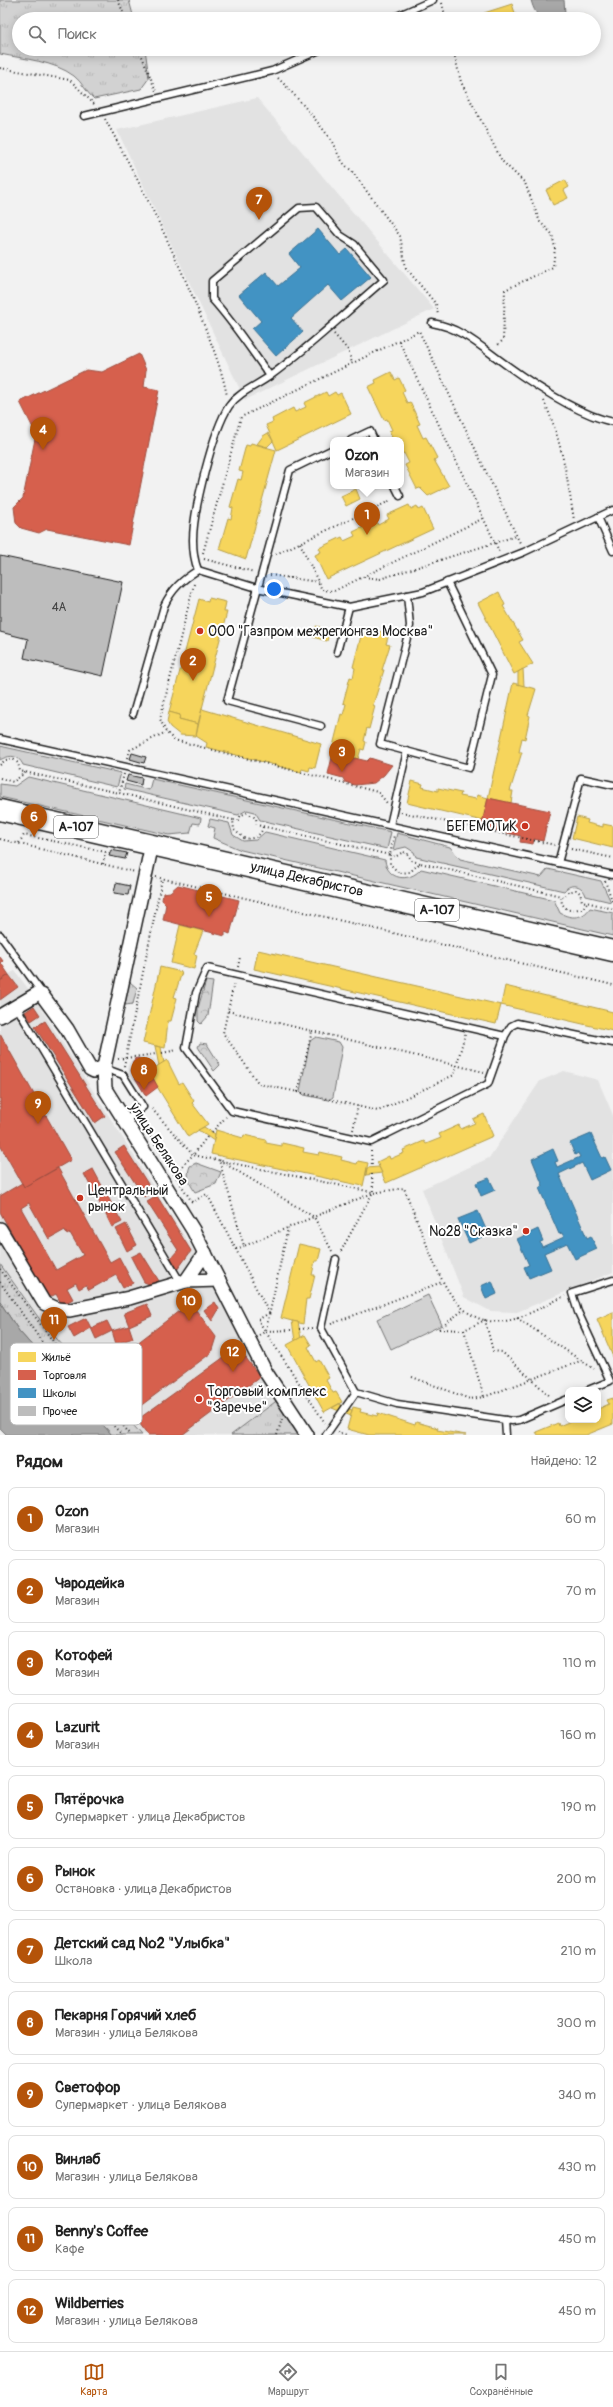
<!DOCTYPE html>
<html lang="ru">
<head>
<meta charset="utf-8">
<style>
	:root { --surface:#fff; --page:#f2f2f2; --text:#222; --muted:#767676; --line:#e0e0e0; --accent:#b45309 }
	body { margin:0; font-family:Pangolin,sans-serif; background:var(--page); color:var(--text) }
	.controls { position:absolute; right:12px; bottom:12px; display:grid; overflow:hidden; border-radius:8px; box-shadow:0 2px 10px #0003 }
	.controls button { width:36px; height:36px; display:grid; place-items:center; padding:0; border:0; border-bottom:1px solid var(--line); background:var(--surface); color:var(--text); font:20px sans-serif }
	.you { position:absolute; left:274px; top:589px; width:14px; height:14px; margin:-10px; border:3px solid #fff; border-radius:50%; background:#1a73e8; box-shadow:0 0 0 6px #1a73e833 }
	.badge { display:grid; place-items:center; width:26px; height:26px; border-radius:50%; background:var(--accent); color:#fff; font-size:13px; font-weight:700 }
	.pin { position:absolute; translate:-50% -33px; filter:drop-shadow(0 1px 2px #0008) }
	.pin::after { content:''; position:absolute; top:21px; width:14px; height:12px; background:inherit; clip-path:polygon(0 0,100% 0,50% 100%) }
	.popup { position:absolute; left:330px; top:437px; width:74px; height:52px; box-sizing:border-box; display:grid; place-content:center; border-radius:8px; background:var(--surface); filter:drop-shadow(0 1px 3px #0005); font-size:13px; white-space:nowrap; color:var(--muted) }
	.popup b { font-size:15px; color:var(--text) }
	.popup::after { content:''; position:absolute; left:50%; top:100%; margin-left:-8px; border:8px solid transparent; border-top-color:var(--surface) }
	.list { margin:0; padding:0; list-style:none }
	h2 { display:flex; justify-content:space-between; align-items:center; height:52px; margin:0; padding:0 16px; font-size:17px }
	h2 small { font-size:13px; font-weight:400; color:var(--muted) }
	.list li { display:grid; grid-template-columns:26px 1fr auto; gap:12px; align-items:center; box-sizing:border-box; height:64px; margin:0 8px 8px; padding:0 8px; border:1px solid var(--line); border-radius:8px }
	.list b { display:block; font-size:15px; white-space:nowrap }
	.list p { margin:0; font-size:13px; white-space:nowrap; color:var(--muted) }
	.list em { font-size:13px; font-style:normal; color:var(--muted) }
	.icon { flex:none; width:22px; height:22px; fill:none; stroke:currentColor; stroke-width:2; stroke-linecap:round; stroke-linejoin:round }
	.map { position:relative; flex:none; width:613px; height:1435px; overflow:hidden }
	.search { position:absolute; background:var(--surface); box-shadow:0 2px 10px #0003; left:12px; right:12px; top:12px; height:44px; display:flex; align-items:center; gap:10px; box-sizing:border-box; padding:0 14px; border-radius:22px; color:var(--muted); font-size:15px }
	.sheet { height:916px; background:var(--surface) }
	nav { display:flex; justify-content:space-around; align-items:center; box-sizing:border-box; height:56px; border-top:1px solid var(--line); background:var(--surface); font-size:11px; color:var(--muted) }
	nav a { display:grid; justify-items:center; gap:2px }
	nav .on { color:var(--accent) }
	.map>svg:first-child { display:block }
</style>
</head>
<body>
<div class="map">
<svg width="613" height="1435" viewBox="0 0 613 1435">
	<defs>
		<pattern id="forest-crowns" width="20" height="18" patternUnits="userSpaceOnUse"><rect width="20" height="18" fill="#d2d2d2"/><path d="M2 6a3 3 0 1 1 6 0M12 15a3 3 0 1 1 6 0" fill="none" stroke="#b4b4b4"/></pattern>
		<pattern id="park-tufts" width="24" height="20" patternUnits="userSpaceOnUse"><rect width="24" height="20" fill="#d2d2d2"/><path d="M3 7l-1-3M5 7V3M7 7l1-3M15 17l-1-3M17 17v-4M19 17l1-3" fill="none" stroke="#b4b4b4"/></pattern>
	</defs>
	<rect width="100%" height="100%" fill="#f2f2f2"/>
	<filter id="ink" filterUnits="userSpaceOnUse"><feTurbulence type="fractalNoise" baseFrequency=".025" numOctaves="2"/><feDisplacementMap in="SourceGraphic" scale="8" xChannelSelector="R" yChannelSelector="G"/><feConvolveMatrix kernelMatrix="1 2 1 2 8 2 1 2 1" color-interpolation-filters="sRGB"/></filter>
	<g filter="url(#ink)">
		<g fill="#e2e2e2">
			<polygon points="257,98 434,309 245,400 117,130"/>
			<polygon points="0,957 3,961 1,963 9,974 15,971 32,994 194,1251 279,1399 231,1435 139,1435 115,1404 41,1321 0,1264"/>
			<polygon points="564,1071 598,1080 613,1115 613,1272 517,1312 490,1311 464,1297 422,1189 489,1158 540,1081"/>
		</g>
		<g fill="#d2d2d2" stroke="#777">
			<path d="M0 746 121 773 117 787 23 765C18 754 9 755 0 760Z"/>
			<polygon points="28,777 201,818 200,824 193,823 190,833 169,835 0,797 0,784 15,786"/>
			<polygon points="152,779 391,832 387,849 260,820 255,812 247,810 238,815 124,789 125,784 149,790"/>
			<path d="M210 819 229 823 233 835 243 841 256 840 265 832 385 860C387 880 409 883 421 869L554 900 560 913C571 919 583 919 590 908L613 913V936L241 850 213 838 215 828 208 826Z"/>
			<path d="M397 833 450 847 460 859 541 877 548 869 601 881 611 902 586 896C583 885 571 882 564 891L416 857 414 852 406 847 393 850Z"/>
			<polygon points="316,1037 339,1042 342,1047 333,1097 329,1100 304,1095 300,1091 310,1041"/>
			<polygon points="428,1295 442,1325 391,1349 377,1319"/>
		</g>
		<g fill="url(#forest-crowns)" stroke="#777">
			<polygon points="206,981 213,982 208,1016 201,1024 198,1021 198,1008"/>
			<polygon points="130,982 137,988 133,1004 125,1005 125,998"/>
			<polygon points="200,1043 207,1044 220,1065 214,1071 198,1047"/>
			<path d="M196 1163 221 1172 216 1184 195 1192C189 1183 186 1176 190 1166Z"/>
		</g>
		<g fill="url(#park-tufts)" stroke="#777">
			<path d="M0 0H129L134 19H19V49H145L149 78 141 89 94 99C86 92 82 82 74 76 54 61 24 59 0 54Z"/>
			<polygon points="0,1264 41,1321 142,1435 112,1435 19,1331 0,1302"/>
			<polygon points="279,1399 303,1435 231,1435"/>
		</g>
		<g fill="#a8a8a8" stroke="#707070">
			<path d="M531 0H564L565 13C546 24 536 20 531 0Z"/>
			<polygon points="0,1302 19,1331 112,1435 7,1435 0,1428"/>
		</g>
		<g fill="#f6d55c" stroke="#b59e49">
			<polygon points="512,4 517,19 485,19 484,13"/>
			<polygon points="586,15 588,19 579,19"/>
			<polygon points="565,180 569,187 564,190 568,198 553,205 546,190"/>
			<polygon points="391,372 395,380 399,378 405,390 402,392 407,403 410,402 420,424 417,425 423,438 426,437 437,458 434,460 449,486 428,496 420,488 417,489 405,465 409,463 404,453 401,454 401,440 393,440 389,431 392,430 387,419 384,420 368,387 376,383 375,380"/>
			<polygon points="326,392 328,396 335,392 337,395 341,393 351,414 277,450 266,425 273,422 272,419 293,408 295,412 306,407 304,403"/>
			<polygon points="268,433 273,441 267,447 257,444 263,436"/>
			<polygon points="251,443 276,450 246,559 219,549 228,518 231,519 233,508 230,507 238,479 241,480 243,472 239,471 246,445 250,446"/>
			<polygon points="356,489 360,499 346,506 341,496"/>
			<polygon points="409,505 411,509 417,506 419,510 423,508 433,529 326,579 315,555 321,552 319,548 342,537 344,541 355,536 353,532 376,521 378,525 389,519 387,515"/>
			<polygon points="499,592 505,605 503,606 523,640 519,642 533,664 514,674 478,603"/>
			<polygon points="209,598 226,602 224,612 227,612 198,724 179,719 180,715 169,712 199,599 208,602"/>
			<polygon points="316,626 330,630 327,641 313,637"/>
			<polygon points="371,629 389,634 386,644 390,645 382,670 384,670 373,705 375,706 369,729 367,728 364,741 366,742 364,750 361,749 358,759 335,753 337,747 333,746 341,714 343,715 346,704 343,703 350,677 353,678 355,668 353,667 362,632 370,634"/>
			<polygon points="523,669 524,686 518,685 518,672"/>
			<polygon points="513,683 536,689 528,715 530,716 525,739 522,738 519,752 522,752 510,791 513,791 511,803 488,798"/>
			<polygon points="202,709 321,744 315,768 310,767 309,771 302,769 301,772 206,747 207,743 196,736"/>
			<polygon points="169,712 180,715 179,719 198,724 196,736 180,735 170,727 167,722"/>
			<polygon points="412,781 423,784 422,787 438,791 438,788 461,793 460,796 476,799 477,795 488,798 483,821 407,803"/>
			<polygon points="577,817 588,820 587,823 603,827 603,824 613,826 613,848 572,838"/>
			<polygon points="180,925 203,931 194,954 197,955 194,969 171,963"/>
			<polygon points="258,950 501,1005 496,1024 254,969"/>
			<polygon points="160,967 182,972 174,997 177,998 171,1021 168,1021 165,1048 143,1043"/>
			<polygon points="505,986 613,1012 613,1031 501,1005"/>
			<polygon points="155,1046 161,1047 162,1053 164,1063 159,1066"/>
			<polygon points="167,1060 179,1084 182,1082 194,1101 192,1103 208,1124 188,1137 148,1072"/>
			<polygon points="484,1114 493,1136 386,1183 377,1162 389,1156 390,1159 404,1153 403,1150 424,1141 426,1144 441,1138 439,1134 459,1125 461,1129 475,1123 473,1119"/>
			<polygon points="204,1127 215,1134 214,1141 198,1130"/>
			<polygon points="216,1130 243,1138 244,1135 266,1140 266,1143 282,1146 282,1143 304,1148 303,1152 319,1155 320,1152 342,1157 341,1160 357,1164 358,1161 368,1163 363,1186 211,1154"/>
			<polygon points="379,1167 382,1173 366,1175 367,1168"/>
			<polygon points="299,1244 321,1249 318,1261 315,1261 312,1275 315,1275 309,1299 306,1299 303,1324 281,1318"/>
			<polygon points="613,1312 613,1357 597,1319"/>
			<polygon points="292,1321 298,1322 301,1338 295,1341"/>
			<polygon points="305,1335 311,1345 308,1347 316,1362 319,1360 329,1378 326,1380 333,1393 336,1392 342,1402 324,1412 287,1345"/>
			<polygon points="613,1398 613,1424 586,1435 538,1435 536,1432 558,1423 559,1426 573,1420 598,1420 598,1409 609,1404 607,1400"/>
			<polygon points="339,1404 352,1410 351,1416 332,1408"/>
			<polygon points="353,1407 361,1409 360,1412 377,1416 378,1413 415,1425 416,1422 438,1428 437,1430 466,1435 369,1435 347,1429"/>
		</g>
		<g fill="#d6604d" stroke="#9e4c3e" fill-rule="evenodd">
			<polygon points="139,354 146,370 144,387 159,390 129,545 47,529 39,533 21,528 16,523 14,507 23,498 36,434 20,402 86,370 102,372"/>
			<polygon points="333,753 367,761 370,758 392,765 384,775 374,783 355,785 345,782 343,778 328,774"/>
			<polygon points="488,798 550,811 543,841 534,839 533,844 520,842 521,836 481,827"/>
			<polygon points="178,885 239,900 230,934 225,932 225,936 163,920 166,904 162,900 163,893 170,892"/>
			<polygon points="0,957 3,961 1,963 9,975 0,981"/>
			<polygon points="9,975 18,987 0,1000 0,981"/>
			<polygon points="34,1006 40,1015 31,1021 25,1012"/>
			<polygon points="45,1021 105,1116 95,1123 35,1027"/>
			<polygon points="0,1034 71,1160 24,1187 0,1145"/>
			<polygon points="137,1058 143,1060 158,1087 146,1096 131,1071 133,1061"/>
			<polygon points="124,1146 153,1192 144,1197 115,1152"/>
			<path d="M58 1168 110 1262 119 1257 133 1283 123 1288 116 1275 89 1290 86 1285 79 1289 76 1283 67 1288 73 1299 62 1305 56 1294 48 1298 0 1212V1196L22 1183 24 1187ZM29 1203 49 1239 65 1230 67 1235 70 1233 83 1255 56 1270 21 1208Z"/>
			<polygon points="93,1169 115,1210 106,1215 84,1174"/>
			<polygon points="157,1196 191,1251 177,1270 171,1258 178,1250 147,1202"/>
			<polygon points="115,1210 122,1222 112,1227 106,1215"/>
			<polygon points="126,1224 137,1245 127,1251 116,1229"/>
			<polygon points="141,1252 159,1281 152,1285 144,1282 131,1257"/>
			<polygon points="215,1302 219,1309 212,1321 204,1310"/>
			<polygon points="147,1304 152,1316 129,1326 124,1313"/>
			<polygon points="196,1310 216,1337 211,1353 139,1407 106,1367 179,1311"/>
			<polygon points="86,1318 91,1328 74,1338 68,1327"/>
			<polygon points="107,1321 112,1331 96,1339 91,1328"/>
			<polygon points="129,1326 133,1338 116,1344 112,1331"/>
			<polygon points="238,1347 260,1377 182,1435 148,1435 137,1420"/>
		</g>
		<g fill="#4393c3" stroke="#376f91">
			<polygon points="318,229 340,255 347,249 371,277 342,301 328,285 291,318 303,332 276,356 252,329 261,321 239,295 266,272 278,286 300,268 289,254"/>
			<polygon points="591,1134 602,1158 605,1157 611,1170 590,1180 582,1163 559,1174 587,1238 591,1236 597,1249 575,1259 567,1243 544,1253 551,1269 529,1278 524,1267 529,1265 517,1239 538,1229 543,1241 540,1242 542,1247 564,1237 562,1233 559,1234 539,1188 543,1186 532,1159 553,1149 558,1161 555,1162 557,1167 580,1157 578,1153 575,1155 570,1143"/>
			<polygon points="489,1178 495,1190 481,1196 476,1183"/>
			<polygon points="478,1211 488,1234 469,1243 458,1219"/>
			<polygon points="492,1281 497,1294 486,1299 481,1286"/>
		</g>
		<g fill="#bdbdbd" stroke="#1c1c1c">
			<polygon points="0,556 123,582 103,676 24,658 28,639 0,632"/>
			<polygon points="132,753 146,757 144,763 130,759"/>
			<polygon points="128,775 142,778 141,785 126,781"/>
			<polygon points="111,850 127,853 125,859 109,856"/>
			<polygon points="116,883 130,886 128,895 114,893"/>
		</g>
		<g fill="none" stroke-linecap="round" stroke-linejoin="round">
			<g stroke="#1c1c1c" stroke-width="9">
				<g id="service">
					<polyline points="390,19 433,0"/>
					<polyline points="84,116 272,71 322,49"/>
					<path d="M432 323C462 328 481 347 505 364 534 385 578 415 613 422"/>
					<polyline points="351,440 370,431 374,440"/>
					<polyline points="395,486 400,496"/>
					<polyline points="598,517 613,551"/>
					<path d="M198 570C194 560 193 551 193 540 193 511 213 430 229 406 239 392 256 386 270 376 310 347 346 312 384 280L354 244 340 235 316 207 299 208 212 281V299C234 323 251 350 270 376"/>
					<polyline points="407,595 410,626 380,744 469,768 492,675 447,582"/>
					<polyline points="337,652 349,607"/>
					<path d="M133 714 164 606C172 589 182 580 198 570L257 588 349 607 423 592 524 552 613 510"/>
					<polyline points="321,726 227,701 290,470 333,449"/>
					<polyline points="0,739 613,875"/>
					<polyline points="390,825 407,751"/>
					<polyline points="558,863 581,778 613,785"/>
					<polyline points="0,935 42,993"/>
					<polyline points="16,1006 181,1283"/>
					<polyline points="505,1036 207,968 196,993 186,1048 232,1111 371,1142 488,1084 505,1036 511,1026 517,1023 613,1043"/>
					<polyline points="104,1068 123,1075 143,1107 125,1121"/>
					<polyline points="336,1259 321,1328 356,1392 397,1404 512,1421 519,1420 568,1399"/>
					<polyline points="588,1390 610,1381 578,1312 572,1293 613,1280"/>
					<polyline points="505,1420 506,1435"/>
					<polyline points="326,1435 356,1392"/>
				</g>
			</g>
			<g stroke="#1c1c1c" stroke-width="16">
				<g id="minor">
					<polyline points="152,844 104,1067 105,1089 193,1230 265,1371 307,1435"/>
					<polyline points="0,1016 37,994 42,995 67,1029 90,1069 94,1071 104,1067"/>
					<polyline points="0,1229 44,1303 57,1309 70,1310 129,1298 186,1281 219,1280"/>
					<polyline points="186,1281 205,1253"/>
				</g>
			</g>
			<g stroke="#1c1c1c" stroke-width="23">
				<polyline id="primary" points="0,810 613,951"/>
			</g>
			<g stroke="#1c1c1c" stroke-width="2" stroke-dasharray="1 3" stroke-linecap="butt">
				<polyline points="118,0 126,19"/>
				<polyline points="442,3 446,19"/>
				<polyline points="139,49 156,91"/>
				<polyline points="453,49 461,82 502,161 525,183 540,222 552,234 555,248 553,267 505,290 503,340 497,346"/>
				<polyline points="0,68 70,80 95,105"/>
				<path d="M278 78C297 97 313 116 329 137 337 149 339 162 351 170L400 236 406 268 436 304 438 315"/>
				<path d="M105 119C139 181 171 244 198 310 209 338 221 365 227 396"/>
				<polyline points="334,334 348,350 352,363"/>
				<polyline points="399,341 500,553"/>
				<path d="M544 401C562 441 567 477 574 520"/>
				<polyline points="300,543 322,590 334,591 484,518"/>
				<polyline points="203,553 241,417 419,331 521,545"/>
				<polyline points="276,554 392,500"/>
				<polyline points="204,559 254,572"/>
				<polyline points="270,575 318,582"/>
				<polyline points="364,577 380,579 516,536"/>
				<polyline points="194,584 160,719 166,732 174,740 378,792 387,803"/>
				<polyline points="128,758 130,750 166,732"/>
				<polyline points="0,765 5,760 13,759 18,763 20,771 119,793"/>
				<polyline points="124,774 119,793 233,820"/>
				<polyline points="0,778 13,782 26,772"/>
				<polyline points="401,812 555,845"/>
				<path d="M263 827C261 836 253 840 244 838L234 830 233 820H238L241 815 247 813 256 818 257 825 390 855 394 835"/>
				<polyline points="0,839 135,872"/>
				<polyline points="19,843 24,835 110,853"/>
				<polyline points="571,849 613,858"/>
				<polyline points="420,863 412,861 407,853 403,852 395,857 390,855 390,864 399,873 410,872 420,863 561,896"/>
				<polyline points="103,864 106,852"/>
				<polyline points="156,877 613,985"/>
				<polyline points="605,881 613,903"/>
				<polyline points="587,903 582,909 568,910 562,904 561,896 565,897 568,892 576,890 580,893 582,901 613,909"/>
				<polyline points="238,967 240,957"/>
				<polyline points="228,1011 312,1031 298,1092 259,1084 223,1033 234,983"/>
				<polyline points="312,1031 484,1072"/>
				<polyline points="162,1053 177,1050"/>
				<polyline points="118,1059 156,1054"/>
				<polyline points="124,1066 162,879"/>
				<polyline points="298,1092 378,1111 454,1075 465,1034"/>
				<polyline points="152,1109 193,1155 174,1174"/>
				<polyline points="140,1120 192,1202 207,1194 269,1313 258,1320 325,1423"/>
				<polyline points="353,1130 358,1106"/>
				<polyline points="212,1132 226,1117"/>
				<polyline points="207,1137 193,1155 372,1192"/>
				<polyline points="371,1151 372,1167"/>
				<path d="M372 1174 373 1193 404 1188C412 1208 420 1228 428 1248 444 1288 464 1335 518 1318 534 1312 550 1303 565 1296"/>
				<polyline points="236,1249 244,1246"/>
				<path d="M332 1251 314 1217 219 1160 244 1246C287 1228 330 1210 373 1193"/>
				<polyline points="341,1251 372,1194"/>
				<polyline points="0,1269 66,1359 131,1435"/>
				<polyline points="0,1282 58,1365 122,1435"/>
				<polyline points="517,1318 594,1369"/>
				<polyline points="331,1324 442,1282"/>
				<polyline points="299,1329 313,1328"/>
				<polyline points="439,1329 464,1330 485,1320 493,1351 502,1352 551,1397"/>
				<polyline points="439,1329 463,1310"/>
				<polyline points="266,1330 288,1228"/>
				<polyline points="464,1330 484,1397"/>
				<polyline points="259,1335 266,1331 293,1330"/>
				<polyline points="412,1377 470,1399 484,1397 583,1360"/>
				<polyline points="337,1432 347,1435"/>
				<polyline points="277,1435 282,1419"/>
			</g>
			<use href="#service" stroke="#fff" stroke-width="6"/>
			<use href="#minor" stroke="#fff" stroke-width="13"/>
			<use href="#primary" stroke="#fff" stroke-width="20"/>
		</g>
	</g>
	<g fill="#c8321e" stroke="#fff" stroke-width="1.5">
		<circle cx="200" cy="631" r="4"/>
		<circle cx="525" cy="826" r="4"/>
		<circle cx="80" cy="1198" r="4"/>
		<circle cx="526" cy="1231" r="4"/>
		<circle cx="199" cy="1399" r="4"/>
	</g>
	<g text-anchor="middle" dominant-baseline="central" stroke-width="4" stroke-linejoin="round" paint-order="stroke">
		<g font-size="12" fill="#444">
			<text x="59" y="607">4А</text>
		</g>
		<g fill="#fff" stroke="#606060" stroke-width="1">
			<rect x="54" y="816" width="44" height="22" rx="3"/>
			<rect x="415" y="899" width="44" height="22" rx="3"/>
		</g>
		<g font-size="13" font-weight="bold" fill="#1c1c1c">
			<text x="76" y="827">А-107</text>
			<text x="437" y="910">А-107</text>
		</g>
		<g font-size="14" fill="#1c1c1c" stroke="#fff" text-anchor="start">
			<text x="208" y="631">ООО "Газпром межрегионгаз Москва"</text>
			<text x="517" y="826" text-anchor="end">БЕГЕМОТиК</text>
			<text x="88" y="1190">Центральный<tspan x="88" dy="16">рынок</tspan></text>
			<text x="518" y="1231" text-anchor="end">№28 "Сказка"</text>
			<text x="207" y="1391">Торговый комплекс<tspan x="207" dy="16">"Заречье"</tspan></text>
		</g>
		<g font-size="14" fill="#1c1c1c" stroke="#fff">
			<text transform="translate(307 879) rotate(13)">улица Декабристов</text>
			<text transform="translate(159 1144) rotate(57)">улица Белякова</text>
		</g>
	</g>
	<rect x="10" y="1343" width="132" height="82" rx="6" fill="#fff" stroke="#bbb" stroke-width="1"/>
	<rect x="18" y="1352" width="18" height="10" fill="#f6d55c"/>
	<rect x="18" y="1370" width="18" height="10" fill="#d6604d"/>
	<rect x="18" y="1388" width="18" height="10" fill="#4393c3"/>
	<rect x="18" y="1406" width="18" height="10" fill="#bdbdbd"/>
	<g font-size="11" fill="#1c1c1c">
		<text x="43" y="1361">Жильё</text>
		<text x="43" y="1379">Торговля</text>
		<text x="43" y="1397">Школы</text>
		<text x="43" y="1415">Прочее</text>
	</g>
</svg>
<div class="controls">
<button><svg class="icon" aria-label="layers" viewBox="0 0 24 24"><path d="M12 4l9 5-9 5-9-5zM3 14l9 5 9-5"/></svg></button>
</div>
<div class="you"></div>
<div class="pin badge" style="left:367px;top:535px">1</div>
<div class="popup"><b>Ozon</b>Магазин</div>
<div class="pin badge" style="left:193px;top:681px">2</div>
<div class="pin badge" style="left:342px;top:772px">3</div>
<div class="pin badge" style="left:43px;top:450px">4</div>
<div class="pin badge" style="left:209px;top:917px">5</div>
<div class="pin badge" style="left:34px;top:837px">6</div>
<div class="pin badge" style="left:259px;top:220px">7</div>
<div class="pin badge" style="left:144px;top:1090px">8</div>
<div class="pin badge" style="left:38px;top:1124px">9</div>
<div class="pin badge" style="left:189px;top:1321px">10</div>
<div class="pin badge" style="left:54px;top:1340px">11</div>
<div class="pin badge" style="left:233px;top:1372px">12</div>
<div class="search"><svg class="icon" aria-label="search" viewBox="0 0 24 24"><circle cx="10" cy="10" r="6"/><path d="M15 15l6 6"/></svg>Поиск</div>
</div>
<section class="sheet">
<h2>Рядом<small>Найдено: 12</small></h2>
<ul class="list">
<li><span class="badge">1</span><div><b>Ozon</b><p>Магазин</p></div><em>60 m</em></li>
<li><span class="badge">2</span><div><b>Чародейка</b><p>Магазин</p></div><em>70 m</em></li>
<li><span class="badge">3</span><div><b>Котофей</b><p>Магазин</p></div><em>110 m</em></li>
<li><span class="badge">4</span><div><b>Lazurit</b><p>Магазин</p></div><em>160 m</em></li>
<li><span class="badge">5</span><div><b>Пятёрочка</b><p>Супермаркет · улица Декабристов</p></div><em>190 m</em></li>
<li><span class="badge">6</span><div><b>Рынок</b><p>Остановка · улица Декабристов</p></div><em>200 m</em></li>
<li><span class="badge">7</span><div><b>Детский сад №2 &quot;Улыбка&quot;</b><p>Школа</p></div><em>210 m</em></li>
<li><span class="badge">8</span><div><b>Пекарня Горячий хлеб</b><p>Магазин · улица Белякова</p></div><em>300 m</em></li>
<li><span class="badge">9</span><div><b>Светофор</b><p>Супермаркет · улица Белякова</p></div><em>340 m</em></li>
<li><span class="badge">10</span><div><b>Винлаб</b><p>Магазин · улица Белякова</p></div><em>430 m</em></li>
<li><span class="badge">11</span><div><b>Benny's Coffee</b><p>Кафе</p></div><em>450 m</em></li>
<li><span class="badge">12</span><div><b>Wildberries</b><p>Магазин · улица Белякова</p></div><em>450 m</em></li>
</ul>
</section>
<nav>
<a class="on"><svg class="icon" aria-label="map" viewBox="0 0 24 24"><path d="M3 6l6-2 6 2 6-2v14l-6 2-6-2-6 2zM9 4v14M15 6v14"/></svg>Карта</a>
<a><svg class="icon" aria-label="directions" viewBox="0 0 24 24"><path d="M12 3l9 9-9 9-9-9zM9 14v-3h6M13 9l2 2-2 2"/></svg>Маршрут</a>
<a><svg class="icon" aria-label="saved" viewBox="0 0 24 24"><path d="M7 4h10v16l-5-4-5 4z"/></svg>Сохранённые</a>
</nav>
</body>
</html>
